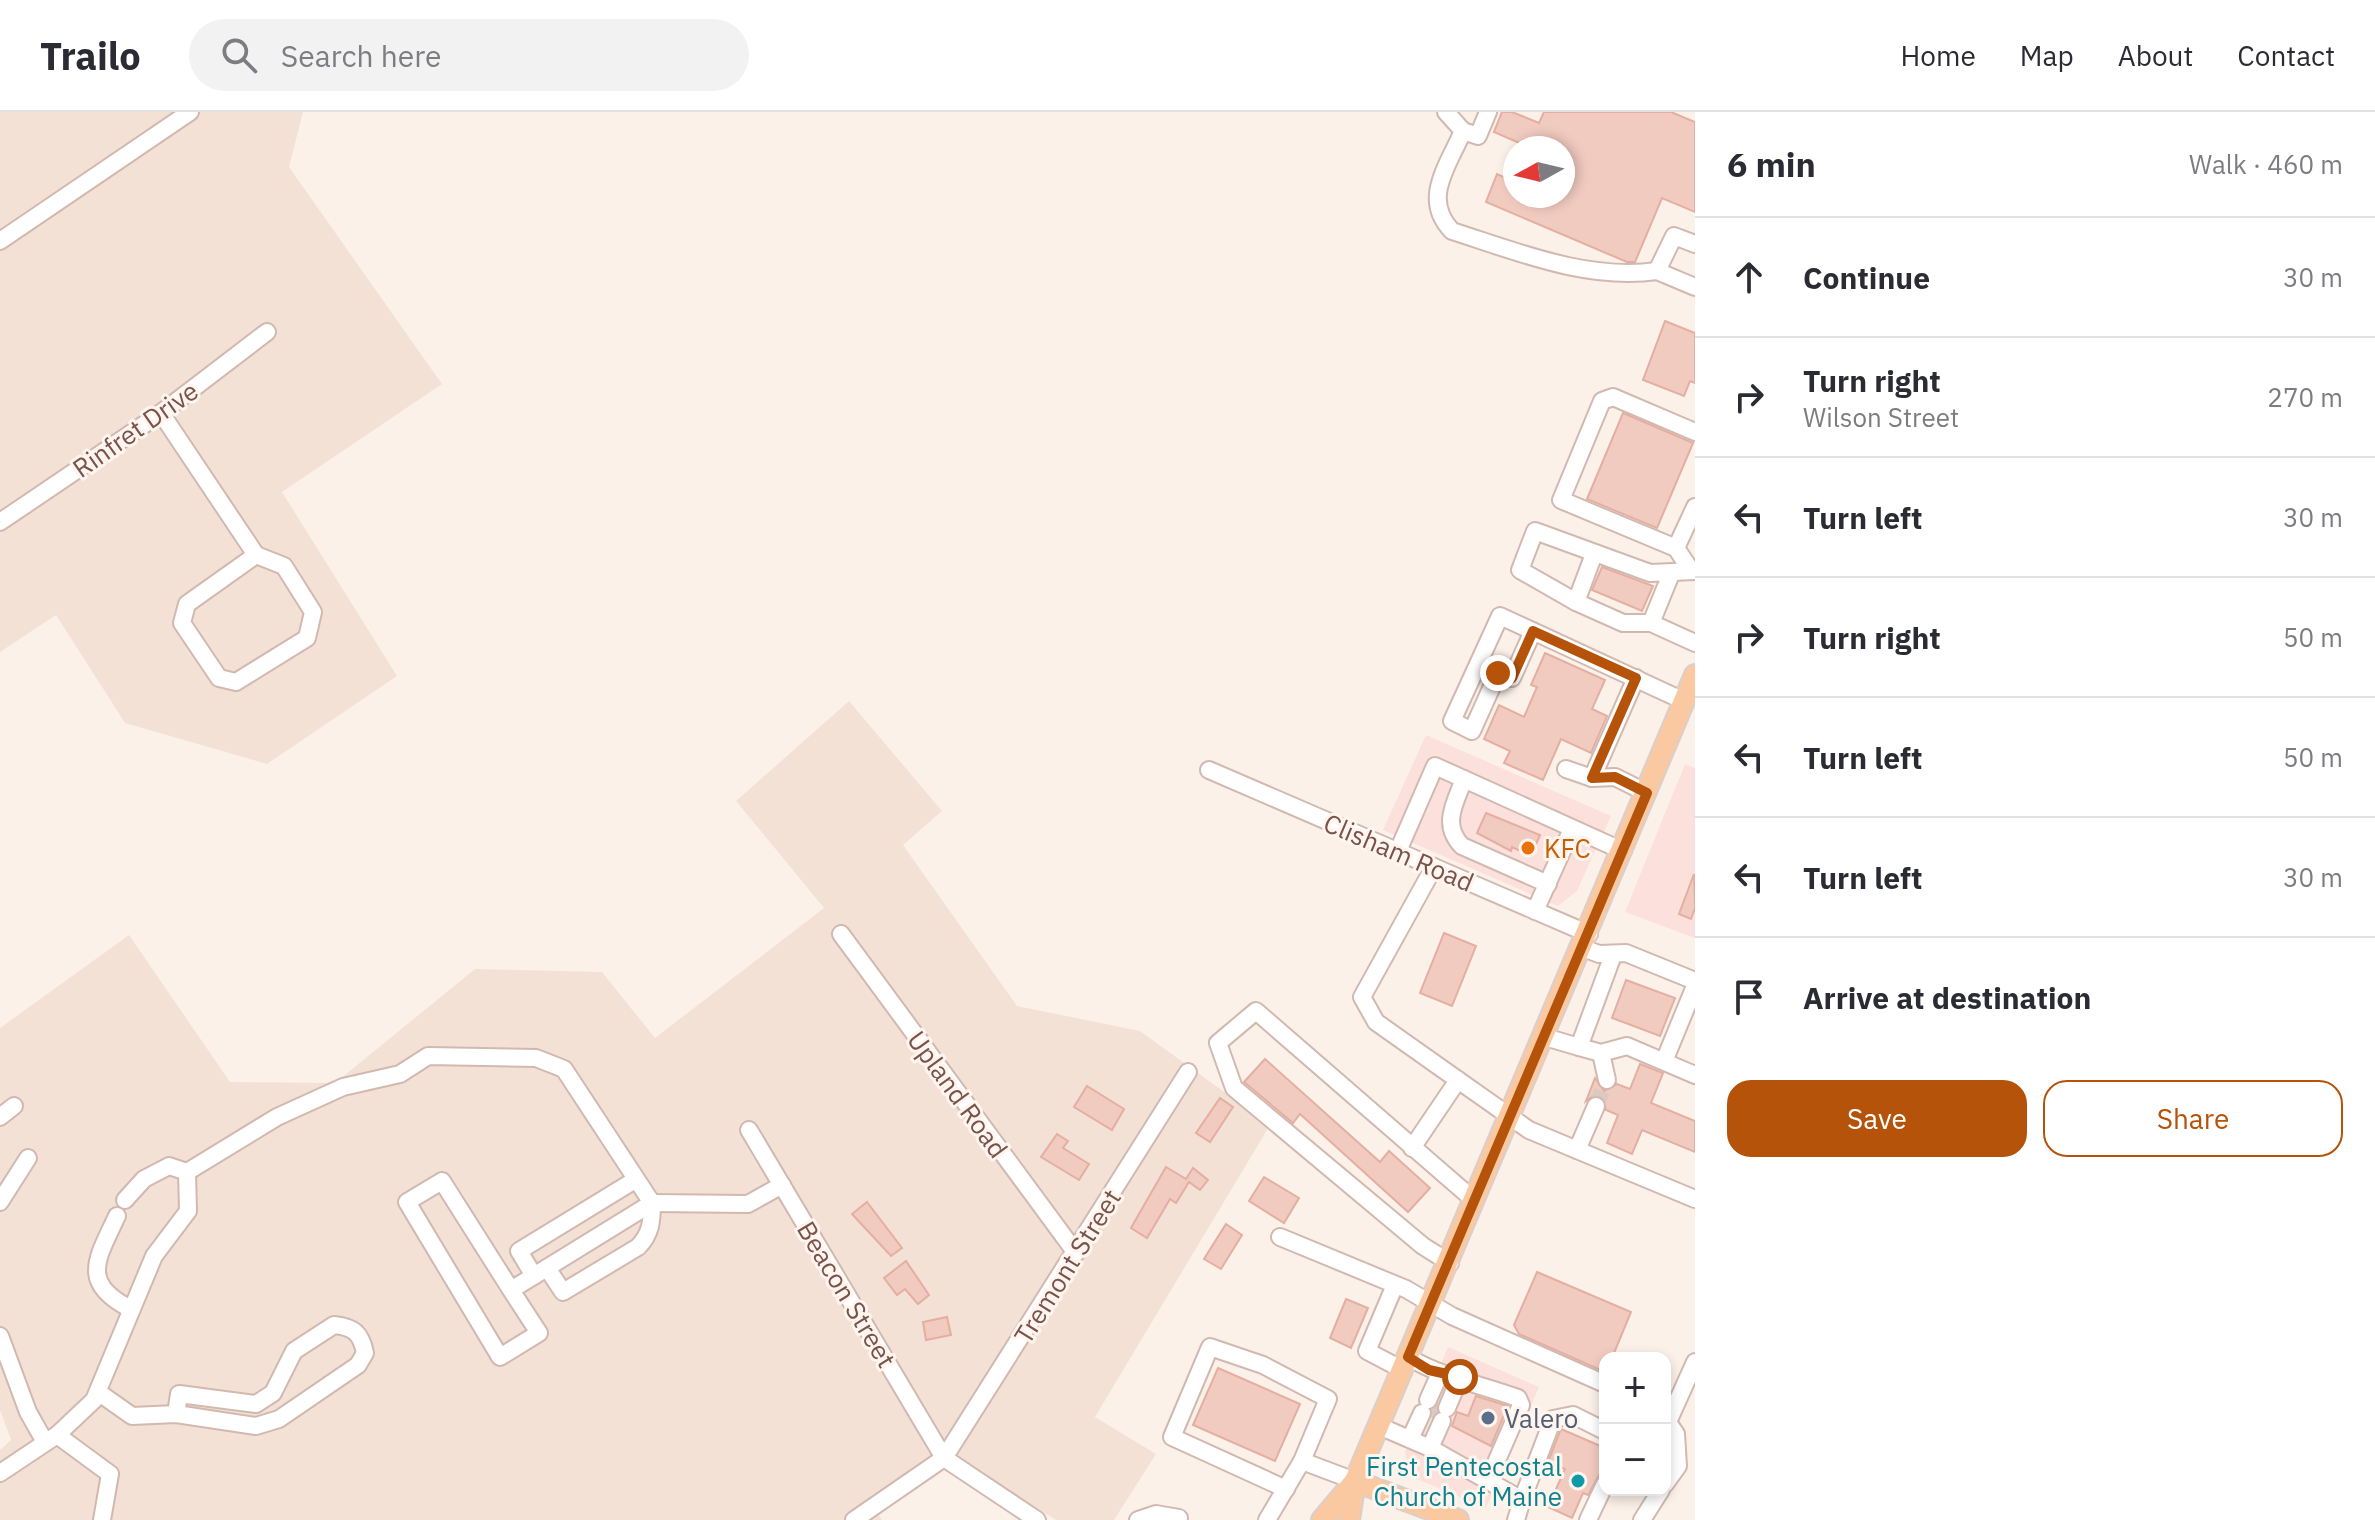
<!DOCTYPE html>
<html lang="en">
<head>
<meta charset="utf-8">
<style>
	:root { --surface:#fff; --page:#f2f2f3; --text:#2b2b33; --muted:#7c7c81; --line:#e1e1e2; --accent:#b45309 }
	body { margin:0; font-family:"IBM Plex Sans",sans-serif; background:var(--page); color:var(--text) }
	.controls { position:absolute; right:24px; bottom:24px; display:grid; overflow:hidden; border-radius:16px; box-shadow:0 4px 12px #0003 }
	.controls button { width:72px; height:72px; display:grid; place-items:center; padding:0; border:0; border-bottom:2px solid var(--line); background:var(--surface); color:var(--text); font:40px sans-serif }
	.compass { position:absolute; left:1503px; top:24px; width:72px; height:72px; border-radius:50%; background:var(--surface); box-shadow:0 4px 12px #0003; rotate:262deg }
	.stop { position:absolute; width:24px; height:24px; margin:-18px; border:6px solid #b45309; border-radius:50%; background:#fff }
	.stop.end { background:#b45309; border-color:#fff; box-shadow:0 2px 8px #0008 }
	.list { margin:0; padding:0; list-style:none }
	h2 { display:flex; justify-content:space-between; align-items:center; height:104px; margin:0; padding:0 32px; font-size:34px }
	h2 small { font-size:26px; font-weight:400; color:var(--muted) }
	.list li { display:grid; grid-template-columns:52px 1fr auto; gap:24px; align-items:center; box-sizing:border-box; height:120px; padding:0 32px; border-top:2px solid var(--line) }
	.list b { display:block; font-size:30px; white-space:nowrap }
	.list p { margin:0; font-size:26px; white-space:nowrap; color:var(--muted) }
	.list em { font-size:26px; font-style:normal; color:var(--muted) }
	.actions { display:flex; gap:16px; padding:24px 32px }
	.actions a { flex:1; padding:18px 0; border:2px solid var(--accent); border-radius:24px; text-align:center; font-size:28px; color:var(--accent) }
	.actions .main { background:var(--accent); color:#fff }
	.icon { flex:none; width:44px; height:44px; fill:none; stroke:currentColor; stroke-width:2; stroke-linecap:round; stroke-linejoin:round }
	.map { position:relative; flex:none; width:1695px; height:1408px; overflow:hidden }
	header { display:flex; align-items:center; gap:48px; box-sizing:border-box; height:112px; padding:0 40px; background:var(--surface); border-bottom:2px solid var(--line) }
	header strong { font-size:38px }
	nav { display:flex; gap:44px; margin-inline-start:auto; font-size:28px }
	.search { width:560px; height:72px; background:var(--page); display:flex; align-items:center; gap:20px; box-sizing:border-box; padding:0 28px; border-radius:44px; color:var(--muted); font-size:30px }
	main { display:flex }
	aside { flex:1; background:var(--surface) }
	.map>svg:first-child { display:block }
</style>
</head>
<body>
<header>
<strong>Trailo</strong>
<div class="search"><svg class="icon" aria-label="search" viewBox="0 0 24 24"><circle cx="10" cy="10" r="6"/><path d="M15 15l6 6"/></svg>Search here</div>
<nav><a>Home</a><a>Map</a><a>About</a><a>Contact</a></nav>
</header>
<main>
<div class="map">
<svg width="1695" height="1408" viewBox="0 0 1695 1408">
	<rect width="100%" height="100%" fill="#fcf1e8"/>
	<g fill="#f4e1d6">
		<polygon points="0,0 303,0 289,55 442,272 282,380 397,564 267,652 125,611 56,503 0,540"/>
		<polygon points="849,589 942,699 903,733 1017,894 1140,919 1270,1013 1095,1305 1156,1342 1114,1408 1056,1408 944,1337 871,1391 882,1408 0,1408 0,1338 11,1328 0,1298 0,916 129,823 230,970 335,971 475,857 602,860 655,926 824,796 736,689"/>
	</g>
	<g fill="#fce0dc">
		<polygon points="1426,623 1611,704 1577,779 1558,794 1383,718"/>
		<polygon points="1685,652 1695,656 1695,826 1625,800"/>
		<polygon points="1448,1235 1539,1275 1486,1396 1412,1365 1405,1340"/>
	</g>
	<g fill="#f2cbc0" stroke="#e4aea0" stroke-width="2">
		<polygon points="1502,0 1512,0 1539,11 1544,0 1671,0 1695,10 1695,100 1662,86 1635,150 1627,150 1486,90 1497,62 1515,70 1515,84 1563,84 1563,36 1531,36 1494,20"/>
		<polygon points="1665,209 1695,221 1695,271 1690,269 1684,284 1643,268"/>
		<polygon points="1623,301 1693,331 1657,416 1587,387"/>
		<polygon points="1602,455 1653,474 1642,499 1592,478"/>
		<polygon points="1545,541 1605,568 1592,597 1607,604 1591,641 1561,627 1543,668 1504,651 1510,639 1484,627 1499,593 1524,605 1537,575 1531,573"/>
		<polygon points="1486,701 1540,723 1531,744 1512,735 1511,739 1477,721"/>
		<polygon points="1694,762 1695,796 1691,807 1679,802"/>
		<polygon points="1444,821 1476,834 1452,894 1420,881"/>
		<polygon points="1626,868 1675,886 1660,924 1612,906"/>
		<polygon points="1265,947 1380,1050 1389,1039 1430,1076 1408,1100 1300,1002 1293,1011 1244,970"/>
		<polygon points="1640,952 1663,961 1651,991 1695,1009 1695,1040 1642,1018 1632,1042 1607,1031 1618,1003 1606,998 1601,984 1594,983 1586,989 1595,966 1604,979 1617,972 1630,977"/>
		<polygon points="1087,974 1124,997 1112,1018 1074,995"/>
		<polygon points="1220,986 1233,995 1210,1030 1196,1021"/>
		<polygon points="1057,1022 1068,1029 1063,1036 1089,1052 1079,1068 1041,1045"/>
		<polygon points="1166,1055 1186,1067 1193,1056 1208,1068 1200,1078 1189,1070 1176,1091 1170,1087 1147,1126 1131,1116"/>
		<polygon points="1264,1065 1299,1086 1284,1111 1249,1089"/>
		<polygon points="867,1090 902,1136 891,1144 852,1102"/>
		<polygon points="1226,1112 1242,1123 1221,1157 1204,1147"/>
		<polygon points="906,1149 929,1183 918,1192 905,1177 897,1183 884,1166"/>
		<polygon points="1537,1160 1631,1200 1612,1246 1605,1246 1605,1260 1519,1222 1514,1213"/>
		<polygon points="1346,1187 1368,1196 1351,1236 1330,1226"/>
		<polygon points="947,1205 951,1223 926,1228 923,1210"/>
		<polygon points="1218,1256 1300,1292 1275,1349 1193,1313"/>
		<polygon points="1476,1284 1508,1294 1491,1334 1452,1314 1457,1300 1468,1304"/>
		<polygon points="1561,1317 1605,1336 1605,1350 1599,1363 1588,1383 1583,1381 1572,1406 1548,1395 1565,1357 1548,1350"/>
	</g>
	<g fill="none" stroke-linecap="round" stroke-linejoin="round">
		<g stroke="#dbcac1" stroke-width="16" stroke-dasharray="16 8" stroke-linecap="butt">
			<polyline points="1596,994 1607,968"/>
			<polyline points="1431,1305 1438,1292"/>
		</g>
		<g stroke="#d1b9b0" stroke-width="20">
			<g id="minor">
				<polyline points="1446,0 1463,19 1478,24 1488,0"/>
				<path d="M1463 19C1448 54 1421 87 1452 119 1518 140 1588 169 1657 159"/>
				<polyline points="0,129 190,0"/>
				<polyline points="1695,132 1674,124 1657,159 1695,175"/>
				<polyline points="161,301 256,443"/>
				<polyline points="0,410 161,301 267,220"/>
				<polyline points="1676,436 1695,395"/>
				<polygon points="256,443 284,454 313,500 307,526 236,570 219,566 182,511 187,492"/>
				<polyline points="1690,457 1676,436 1561,388 1602,289 1613,285 1695,320"/>
				<polyline points="1695,459 1650,461 1535,419 1520,458 1576,490 1623,511 1651,511 1695,531"/>
				<polyline points="1576,490 1594,442"/>
				<polyline points="1651,511 1671,462"/>
				<polyline points="1533,519 1512,566 1498,561 1472,619 1452,609 1500,504 1684,589"/>
				<polyline points="1566,657 1592,666 1615,665 1647,681"/>
				<polyline points="1209,658 1589,822"/>
				<polyline points="1592,666 1636,566"/>
				<path d="M1464 667C1455 691 1441 713 1462 734L1548 772"/>
				<polyline points="1398,739 1435,654 1623,739"/>
				<polyline points="1434,755 1362,885 1376,910 1458,968"/>
				<polyline points="1535,799 1572,717"/>
				<polyline points="841,822 1076,1141"/>
				<polyline points="1583,836 1599,842 1626,841 1695,869"/>
				<polyline points="1613,843 1579,935 1601,941 1627,934 1695,963"/>
				<polyline points="1545,925 1579,935"/>
				<polyline points="1601,941 1607,968"/>
				<polyline points="1665,947 1695,874"/>
				<polyline points="0,1005 14,994"/>
				<polyline points="749,1018 944,1346 1037,1408"/>
				<polyline points="1412,1036 1458,968 1529,1018 1695,1087"/>
				<polyline points="1577,1038 1596,994"/>
				<polyline points="187,1060 277,1005 343,975 400,962 428,944 536,946 564,957 652,1091"/>
				<polyline points="125,1088 144,1067 169,1054 187,1060"/>
				<polyline points="0,1090 28,1046"/>
				<polyline points="652,1091 748,1092 782,1073"/>
				<path d="M117 1104C97 1147 79 1171 131 1197"/>
				<polyline points="1280,1125 1406,1177 1452,1204 1605,1272"/>
				<polyline points="1450,1151 1423,1134 1234,976 1218,931 1256,899 1475,1089"/>
				<path d="M547 1156 563 1180 638 1135C651 1122 652 1109 652 1091"/>
				<polyline points="534,1164 519,1139 635,1068"/>
				<polyline points="1395,1173 1367,1239 1403,1258"/>
				<polyline points="511,1178 442,1069 407,1090 500,1245 539,1221 511,1178 652,1091"/>
				<polyline points="0,1224 28,1300 45,1330"/>
				<path d="M1408 1245C1441 1265 1482 1273 1518 1286L1521 1293 1488 1369"/>
				<path d="M98 1280 132 1304 176 1302 256 1314 279 1307 358 1253 365 1241C361 1221 354 1215 334 1213L294 1239 273 1281 256 1292 179 1282 176 1302"/>
				<polyline points="1428,1288 1440,1261"/>
				<polyline points="1447,1296 1460,1265"/>
				<polyline points="1665,1306 1676,1322 1678,1354 1665,1372"/>
				<polyline points="1668,1310 1695,1250"/>
				<polyline points="1379,1314 1430,1336 1522,1388 1516,1408"/>
				<polyline points="57,1323 110,1362 102,1408"/>
				<polyline points="1410,1327 1422,1301"/>
				<polyline points="1430,1336 1442,1309"/>
				<polyline points="0,1361 57,1323 94,1288 154,1144 188,1099 187,1060"/>
				<polyline points="1286,1377 1172,1325 1210,1235 1263,1253 1328,1287 1302,1349"/>
				<polyline points="1522,1388 1553,1307 1573,1303 1605,1319"/>
				<polyline points="854,1408 944,1346 1188,960"/>
				<polyline points="1138,1408 1156,1402 1179,1406"/>
				<polyline points="1267,1408 1302,1349 1355,1369"/>
				<polyline points="1588,1408 1605,1372"/>
				<polyline points="1642,1408 1661,1378"/>
			</g>
		</g>
		<g stroke="#d9cfcd" stroke-width="24">
			<g id="major">
				<polyline points="1355,1369 1458,1408"/>
				<polyline points="1322,1408 1355,1369"/>
				<polyline points="1349,1408 1355,1369 1695,563"/>
			</g>
		</g>
		<use href="#minor" stroke="#fff" stroke-width="16"/>
		<use href="#major" stroke="#fac9a1" stroke-width="20"/>
	</g>
	<g fill="none" stroke-linecap="round" stroke-linejoin="round">
		<polyline stroke="#b45309" stroke-width="10" points="1460,1265 1429,1258 1408,1245 1647,681 1615,665 1592,666 1636,566 1533,519 1512,566 1498,561"/>
	</g>
	<circle fill="#e8710a" stroke="#fff5ee" stroke-width="3" cx="1528" cy="736" r="8"/>
	<circle fill="#5c6f8a" stroke="#fff5ee" stroke-width="3" cx="1488" cy="1306" r="8"/>
	<circle fill="#0f9aa8" stroke="#fff5ee" stroke-width="3" cx="1578" cy="1369" r="8"/>
	<g text-anchor="middle" dominant-baseline="central" stroke-width="6" stroke-linejoin="round" paint-order="stroke">
		<g font-size="26" fill="#77534c" stroke="#fff5ee">
			<text transform="translate(135 317) rotate(-35)">Rinfret Drive</text>
			<text transform="translate(1399 740) rotate(23)">Clisham Road</text>
			<text transform="translate(958 982) rotate(54)">Upland Road</text>
			<text transform="translate(1067 1154) rotate(-58)">Tremont Street</text>
			<text transform="translate(847 1182) rotate(59)">Beacon Street</text>
		</g>
		<g font-size="26" fill="#c56008" stroke="#fff5ee" text-anchor="start">
			<text x="1544" y="736">KFC</text>
		</g>
		<g font-size="26" fill="#4e5e75" stroke="#fff5ee" text-anchor="start">
			<text x="1504" y="1306">Valero</text>
		</g>
		<g font-size="26" fill="#0d838f" stroke="#fff5ee" text-anchor="end">
			<text x="1562" y="1354">First Pentecostal<tspan x="1562" dy="30">Church of Maine</tspan></text>
		</g>
	</g>
</svg>
<div class="controls">
<button>+</button>
<button>−</button>
</div>
<svg class="compass" viewBox="-18 -18 36 36"><path d="M0-13l5 13h-10z" fill="#e53935"/><path d="M0 13l5-13h-10z" fill="#7c7c81"/></svg>
<div class="stop" style="left:1460px;top:1265px"></div>
<div class="stop end" style="left:1498px;top:561px"></div>
</div>
<aside>
<h2>6 min<small>Walk · 460 m</small></h2>
<ul class="list">
<li><svg class="icon" aria-label="ahead" viewBox="0 0 24 24"><path d="M12 20V5M6 11l6-6 6 6"/></svg><div><b>Continue</b></div><em>30 m</em></li>
<li><svg class="icon" aria-label="right" viewBox="0 0 24 24"><path d="M7 20v-9h11M14 6l5 5-5 5"/></svg><div><b>Turn right</b><p>Wilson Street</p></div><em>270 m</em></li>
<li><svg class="icon" aria-label="left" viewBox="0 0 24 24"><path d="M17 20v-9H6M10 6l-5 5 5 5"/></svg><div><b>Turn left</b></div><em>30 m</em></li>
<li><svg class="icon" aria-label="right" viewBox="0 0 24 24"><path d="M7 20v-9h11M14 6l5 5-5 5"/></svg><div><b>Turn right</b></div><em>50 m</em></li>
<li><svg class="icon" aria-label="left" viewBox="0 0 24 24"><path d="M17 20v-9H6M10 6l-5 5 5 5"/></svg><div><b>Turn left</b></div><em>50 m</em></li>
<li><svg class="icon" aria-label="left" viewBox="0 0 24 24"><path d="M17 20v-9H6M10 6l-5 5 5 5"/></svg><div><b>Turn left</b></div><em>30 m</em></li>
<li><svg class="icon" aria-label="arrive" viewBox="0 0 24 24"><path d="M6 21V4h12l-3 4 3 4H6"/></svg><div><b>Arrive at destination</b></div></li>
</ul>
<div class="actions"><a class="main">Save</a><a>Share</a></div>
</aside>
</main>
</body>
</html>
